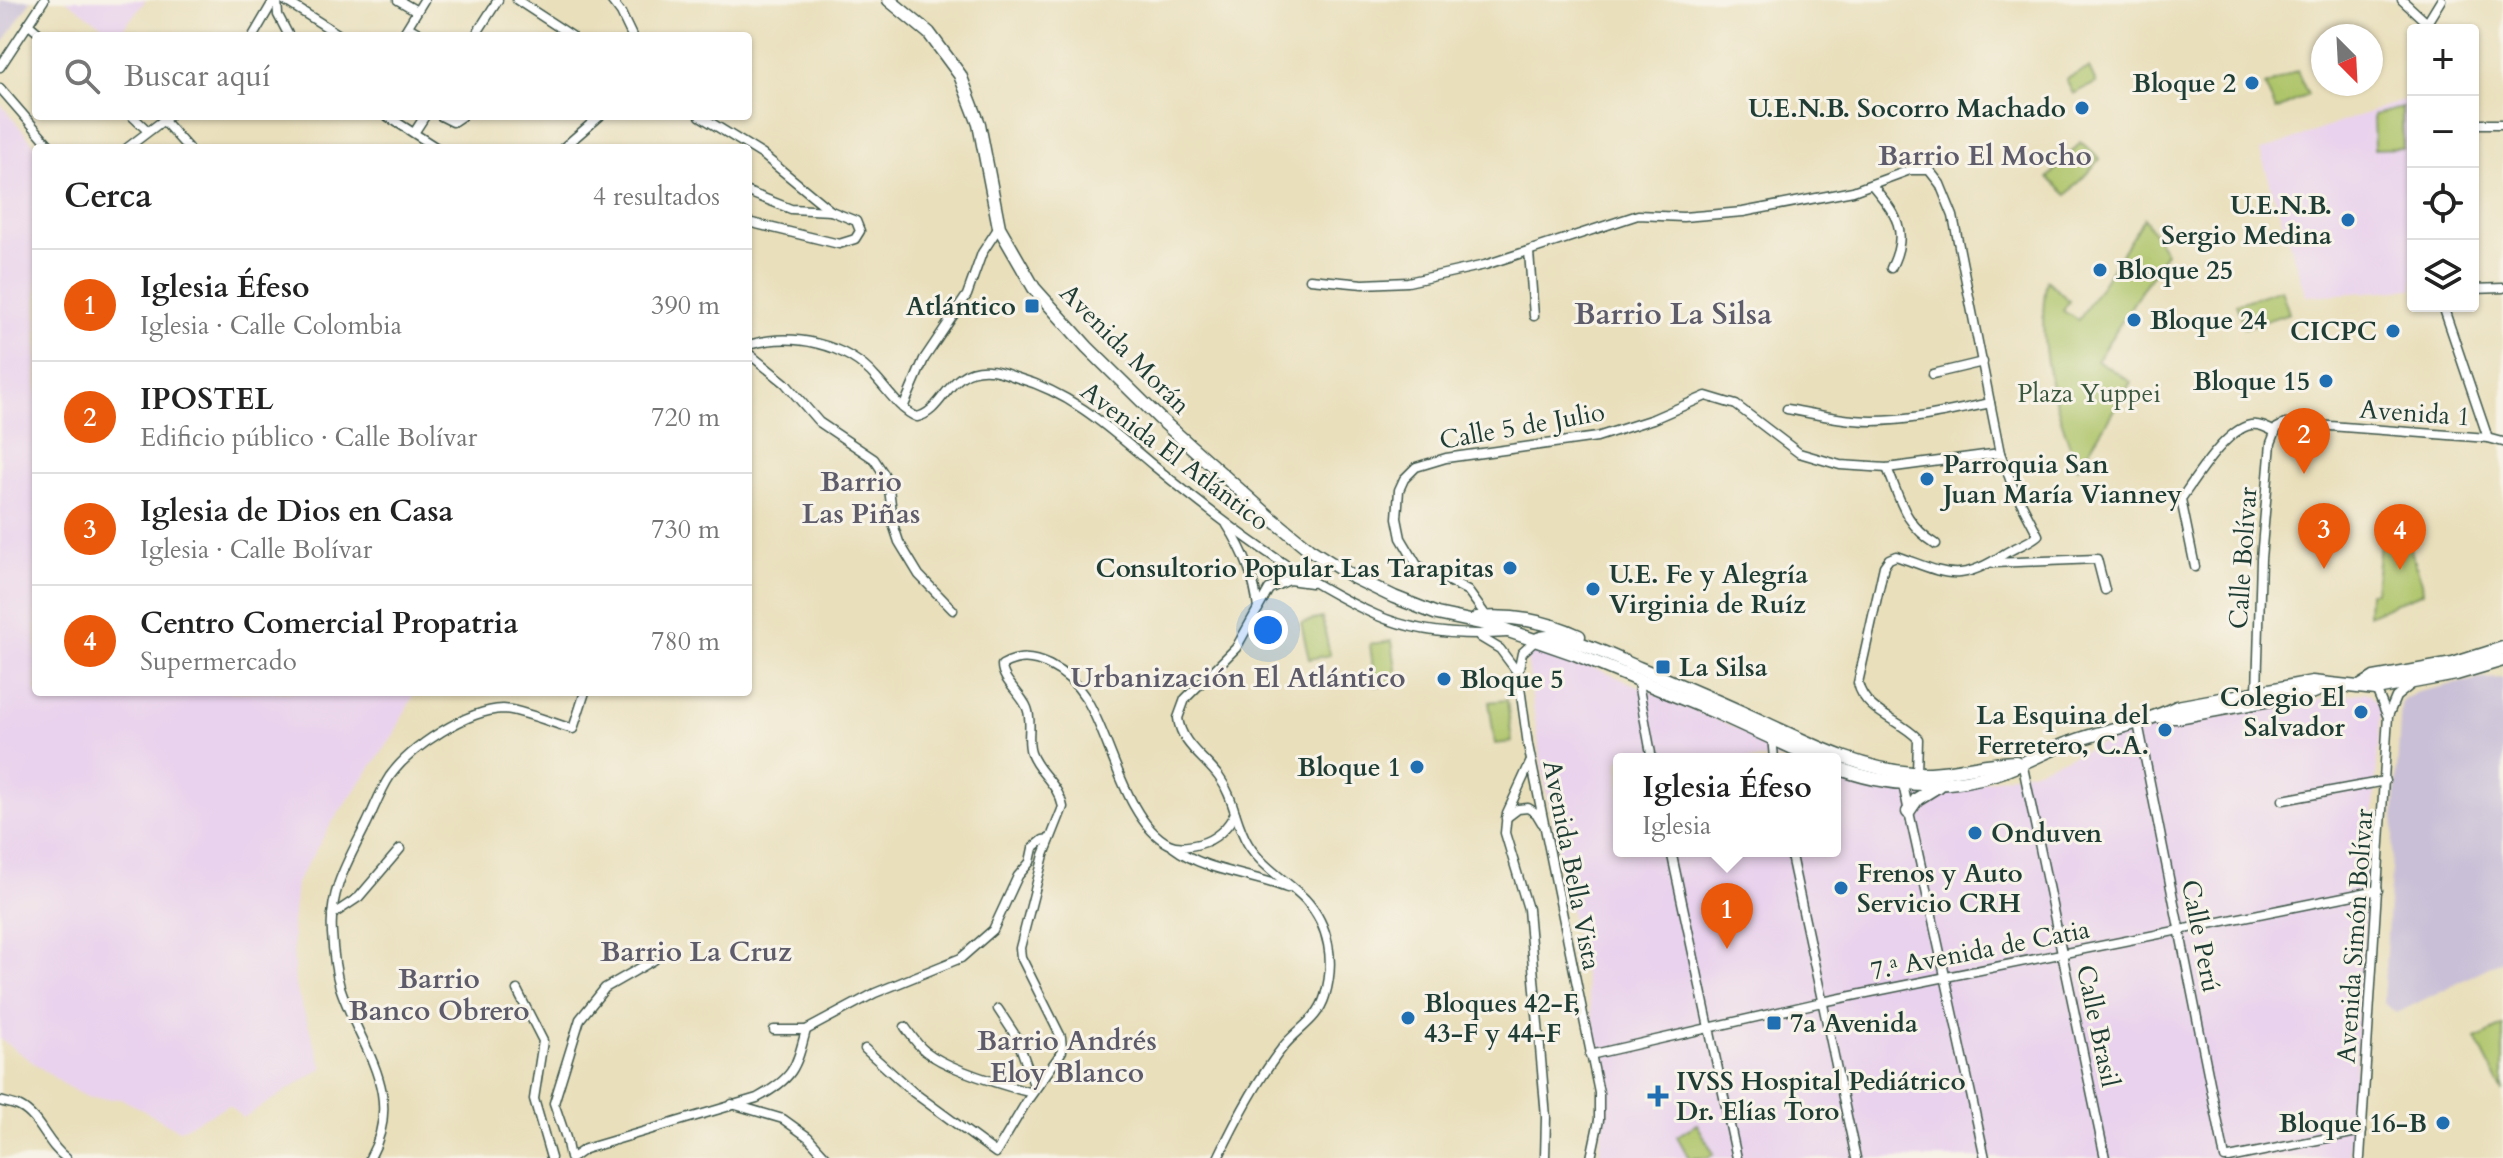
<!DOCTYPE html>
<html lang="es">
<head>
<meta charset="utf-8">
<style>
	:root { --surface:#fff; --page:#f2f2f2; --text:#222; --muted:#767676; --line:#e0e0e0; --accent:#ea580c }
	body { margin:0; font-family:Cardo,serif; background:var(--page); color:var(--text) }
	.controls { position:absolute; right:24px; top:24px; display:grid; overflow:hidden; border-radius:8px; box-shadow:0 2px 6px #0004 }
	.controls button { width:72px; height:72px; display:grid; place-items:center; padding:0; border:0; border-bottom:2px solid var(--line); background:var(--surface); color:var(--text); font:40px sans-serif }
	.compass { position:absolute; left:2311px; top:24px; width:72px; height:72px; border-radius:50%; background:var(--surface); box-shadow:0 2px 6px #0004; rotate:156deg }
	.you { position:absolute; left:1268px; top:630px; width:28px; height:28px; margin:-20px; border:6px solid #fff; border-radius:50%; background:#1a73e8; box-shadow:0 0 0 12px #1a73e833 }
	.badge { display:grid; place-items:center; width:52px; height:52px; border-radius:50%; background:var(--accent); color:#fff; font-size:26px; font-weight:700 }
	.pin { position:absolute; translate:-50% -66px; filter:drop-shadow(0 2px 4px #0008) }
	.pin::after { content:''; position:absolute; top:42px; width:28px; height:24px; background:inherit; clip-path:polygon(0 0,100% 0,50% 100%) }
	.popup { position:absolute; left:1613px; top:753px; width:228px; height:104px; box-sizing:border-box; display:grid; place-content:center; border-radius:8px; background:var(--surface); filter:drop-shadow(0 2px 6px #0005); font-size:26px; white-space:nowrap; color:var(--muted) }
	.popup b { font-size:30px; color:var(--text) }
	.popup::after { content:''; position:absolute; left:50%; top:100%; margin-left:-16px; border:16px solid transparent; border-top-color:var(--surface) }
	.list { margin:0; padding:0; list-style:none }
	h2 { display:flex; justify-content:space-between; align-items:center; height:104px; margin:0; padding:0 32px; font-size:34px }
	h2 small { font-size:26px; font-weight:400; color:var(--muted) }
	.list li { display:grid; grid-template-columns:52px 1fr auto; gap:24px; align-items:center; box-sizing:border-box; height:112px; padding:0 32px; border-top:2px solid var(--line) }
	.list b { display:block; font-size:30px; white-space:nowrap }
	.list p { margin:0; font-size:26px; white-space:nowrap; color:var(--muted) }
	.list em { font-size:26px; font-style:normal; color:var(--muted) }
	.icon { flex:none; width:44px; height:44px; fill:none; stroke:currentColor; stroke-width:2; stroke-linecap:round; stroke-linejoin:round }
	.map { position:relative; flex:none; width:2503px; height:1158px; overflow:hidden }
	.search { position:absolute; background:var(--surface); box-shadow:0 2px 6px #0004; left:32px; top:32px; width:720px; height:88px; display:flex; align-items:center; gap:20px; box-sizing:border-box; padding:0 28px; border-radius:8px; color:var(--muted); font-size:30px }
	.panel { position:absolute; background:var(--surface); box-shadow:0 2px 6px #0004; left:32px; top:144px; width:720px; height:552px; border-radius:8px }
	.map>svg:first-child { display:block }
</style>
</head>
<body>
<div class="map">
<svg width="2503" height="1158" viewBox="0 0 2503 1158">
	<rect width="100%" height="100%" fill="#f7f3e8"/>
	<filter id="ink" filterUnits="userSpaceOnUse"><feTurbulence type="fractalNoise" baseFrequency=".0125" numOctaves="2"/><feDisplacementMap in="SourceGraphic" scale="16" xChannelSelector="R" yChannelSelector="G"/><feConvolveMatrix kernelMatrix="1 2 1 2 8 2 1 2 1" color-interpolation-filters="sRGB"/></filter>
	<filter id="wash" filterUnits="userSpaceOnUse"><feTurbulence type="fractalNoise" baseFrequency=".006" numOctaves="4" result="noise"/><feDisplacementMap in="SourceGraphic" scale="32" xChannelSelector="R" yChannelSelector="G"/><feGaussianBlur stdDeviation="1.8" result="paint"/><feColorMatrix in="noise" values="0 0 0 0 0 0 0 0 0 0 0 0 0 0 0 0 0 1.4 0 .05"/><feComposite in="paint" operator="in"/></filter>
	<g filter="url(#wash)">
		<rect width="100%" height="100%" fill="#e9dfbb"/>
		<g fill="#e9d2ed">
			<polygon points="66,0 146,0 117,36"/>
			<polygon points="2409,98 2409,133 2413,148 2413,289 2306,296 2260,151"/>
			<polygon points="0,103 37,148 36,692 411,692 413,696 392,738 333,821 296,883 292,923 295,986 323,1068 243,1118 229,1105 179,1130 122,1099 89,1098 66,1086 0,1039"/>
			<polygon points="1541,650 1605,672 1744,731 1789,759 1619,759 1619,851 1835,851 1835,779 1890,791 1939,792 2034,770 2117,738 2156,727 2366,692 2371,695 2381,707 2349,1158 1599,1158 1607,1090 1545,784 1534,713 1527,657 1533,652"/>
		</g>
		<g fill="#c9bfd7">
			<polygon points="0,0 31,0 0,48"/>
			<polygon points="2503,678 2503,960 2397,1013 2383,1003 2401,704 2406,698 2418,692 2478,679"/>
		</g>
		<g fill="#afc56a" stroke="#67814f" stroke-width="2">
			<polygon points="2089,68 2096,83 2073,94 2066,79"/>
			<polygon points="2297,71 2308,95 2276,110 2265,86"/>
			<polygon points="2402,108 2403,148 2374,149 2373,115"/>
			<polygon points="2081,142 2100,159 2067,195 2048,178"/>
			<path d="M2144 218 2166 252 2097 360 2131 382 2078 468C2056 410 2034 342 2047 280L2069 301 2063 311 2079 320Z"/>
			<polygon points="2281,289 2289,313 2244,328 2236,304"/>
			<polygon points="2380,543 2409,545 2422,582 2423,592 2368,615 2369,592 2375,592"/>
			<polygon points="1322,618 1330,655 1309,659 1301,623"/>
			<polygon points="1392,641 1398,683 1375,686 1370,644"/>
			<polygon points="1507,700 1512,742 1495,744 1489,702"/>
			<polygon points="2503,1026 2503,1092 2476,1039"/>
			<polygon points="1697,1124 1714,1154 1708,1158 1689,1158 1677,1136"/>
		</g>
	</g>
	<g filter="url(#ink)">
		<g fill="none" stroke-linecap="round" stroke-linejoin="round">
			<g stroke="#3d5548" stroke-width="11">
				<g id="street">
					<polyline points="277,0 278,15 289,36"/>
					<polyline points="284,0 341,36"/>
					<polyline points="398,0 417,11"/>
					<polyline points="517,0 572,36"/>
					<polyline points="611,0 621,13 632,36"/>
					<polyline points="2402,0 2427,23"/>
					<polyline points="28,24 42,36"/>
					<polyline points="408,27 424,36"/>
					<polyline points="2426,30 2427,23 2441,0"/>
					<polyline points="253,36 274,0"/>
					<polyline points="402,36 424,0"/>
					<polyline points="475,36 498,0"/>
					<polyline points="0,67 44,0"/>
					<polyline points="0,88 52,148"/>
					<polyline points="132,116 148,131"/>
					<polyline points="387,116 437,148"/>
					<polyline points="441,116 453,122 462,116"/>
					<polyline points="700,116 763,155 831,211"/>
					<polyline points="163,120 188,148"/>
					<polyline points="2473,124 2503,124"/>
					<polyline points="414,133 425,116"/>
					<polyline points="127,148 169,116"/>
					<polyline points="563,148 600,116"/>
					<path d="M1872 185C1896 214 1910 231 1891 268"/>
					<polyline points="748,192 791,209 831,211 856,221 860,231 855,239 839,244 748,222"/>
					<polyline points="1529,252 1534,316"/>
					<path d="M1310 279 1363 284 1408 282 1485 265 1638 215 1683 217 1743 212 1853 191 1910 170H1929L1940 184 1953 216 2000 453 2013 487 2038 535C2029 543 2015 547 2004 554 1958 585 1945 573 1896 556L1889 559 1884 566 1858 683C1865 713 1900 719 1918 739L1917 773"/>
					<polyline points="2473,289 2503,288"/>
					<polyline points="2443,306 2488,438"/>
					<path d="M748 345C792 332 846 343 876 378 888 391 900 410 917 417 945 411 947 367 989 370 999 370 1009 375 1018 378 1074 394 1111 430 1154 466 1221 521 1298 580 1376 615 1417 633 1463 636 1507 633"/>
					<polyline points="748,353 785,383 819,422 874,459 884,474 889,489 894,527 899,542 919,575 953,610"/>
					<polyline points="1933,374 1983,362"/>
					<polyline points="903,408 924,359 967,295 982,253 999,227"/>
					<path d="M1787 409C1815 414 1844 421 1873 421 1912 421 1952 411 1990 403"/>
					<path d="M1887 468C1901 501 1904 524 1936 544"/>
					<path d="M1227 525C1244 551 1255 579 1258 609"/>
					<polyline points="1994,563 2097,559 2105,590"/>
					<path d="M2195 567 2181 499C2195 479 2226 429 2251 425 2260 424 2267 428 2275 432"/>
					<polyline points="1487,617 1468,591 1417,565 1401,538 1397,518 1399,490 1404,479 1416,467 1446,458 1597,437 1653,419 1706,396 1736,405 1799,453 1840,465 1887,468 2000,453"/>
					<polyline points="1480,637 1500,649 1518,673"/>
					<polyline points="1536,640 1522,653 1518,673 1528,745 1599,1093 1599,1120 1591,1158"/>
					<polyline points="1637,678 1652,759"/>
					<polyline points="2376,689 2387,715"/>
					<polyline points="2257,692 2261,559 2271,443 2277,428 2285,424 2317,425 2488,438 2503,442"/>
					<polyline points="2138,723 2225,1158"/>
					<polyline points="1772,736 1774,759"/>
					<polyline points="2022,762 2105,1158"/>
					<polyline points="1530,763 1507,813 1505,833 1528,909 1546,1117 1545,1158"/>
					<polyline points="1902,780 1985,1158"/>
					<polyline points="2283,800 2385,781"/>
					<polyline points="1506,818 1518,809 1528,808 1536,813 1542,823"/>
					<path d="M1173 847C1206 872 1249 873 1287 888"/>
					<polyline points="1671,851 1737,1158"/>
					<polyline points="1790,851 1856,1158"/>
					<polyline points="332,915 359,897 400,849"/>
					<polyline points="517,990 543,1041 534,1099 551,1158"/>
					<polyline points="998,1009 1017,1038 1035,1088"/>
					<path d="M905 1027C911 1035 917 1045 925 1051 949 1070 1002 1085 1032 1093"/>
					<polyline points="774,1030 806,1030 875,993 961,958 993,930 1018,876 1030,862 1033,848 1043,840 1050,839"/>
					<path d="M865 1049 913 1092 996 1153 1027 1101 1057 1059 1062 1051 1061 1037 1021 957 1020 948 1044 855 1063 807C1058 783 1037 772 1031 753 1026 738 1033 723 1027 708 1021 693 1002 681 1002 665 1019 656 1032 657 1049 665 1063 672 1076 683 1085 697 1110 734 1125 822 1169 844 1177 848 1191 846 1199 844 1215 840 1228 828 1235 813"/>
					<polyline points="1590,1055 1822,1002 2378,890"/>
					<path d="M0 1101C6 1103 14 1104 20 1107 40 1117 47 1145 66 1158"/>
					<polyline points="732,1104 783,1119 808,1137 827,1158"/>
					<path d="M370 1158C406 1092 360 1048 340 987 335 970 333 951 332 933 329 891 348 861 366 825 374 809 380 791 390 776 411 747 467 710 503 709 519 709 555 724 573 729L585 692"/>
					<polyline points="570,1158 566,1138 554,1103 580,1019 605,988 654,960"/>
					<path d="M572 1158 585 1149 757 1098C794 1078 796 1068 806 1030"/>
					<path d="M1218 1158C1236 1120 1257 1080 1283 1047 1297 1029 1318 1020 1325 996 1335 962 1330 926 1305 899 1286 880 1262 867 1248 844 1235 823 1234 797 1219 777 1204 757 1181 744 1178 718L1185 699 1236 648 1269 589 1289 580 1311 583"/>
					<polyline points="2229,1158 2362,1131"/>
					<polyline points="2360,1158 2388,716 2396,697 2411,685"/>
				</g>
			</g>
			<g stroke="#3d5548" stroke-width="15">
				<g id="secondary">
					<polyline points="889,0 929,33 960,75 979,124 999,227 1034,288 1087,347 1159,418 1270,517 1309,549 1353,577 1394,597 1437,614 1494,626 1575,654 1715,712 1817,759"/>
					<path d="M1477 618C1514 615 1545 621 1579 636"/>
					<path d="M1536 640C1556 627 1617 659 1639 668 1680 685 1722 703 1763 722 1811 744 1858 769 1912 773 1948 775 1981 763 2016 762"/>
					<polyline points="2361,686 2374,678 2453,664 2503,648"/>
					<polyline points="2160,717 2178,717 2314,692 2330,685"/>
					<path d="M1835 767C1885 787 1947 790 1998 773 2023 765 2046 750 2072 742 2107 729 2143 724 2177 707L2312 682 2376 689 2456 674 2503 660"/>
					<polyline points="1908,812 1917,799 1938,786"/>
				</g>
			</g>
			<use href="#street" stroke="#fff" stroke-width="8"/>
			<use href="#secondary" stroke="#fff" stroke-width="12"/>
		</g>
	</g>
	<g fill="#1f6fb2" stroke="#f7f3e8" stroke-width="3">
		<circle cx="2252" cy="83" r="8"/>
		<circle cx="2082" cy="108" r="8"/>
		<circle cx="2348" cy="220" r="8"/>
		<circle cx="2100" cy="270" r="8"/>
		<rect x="1024" y="298" width="16" height="16" rx="4"/>
		<circle cx="2134" cy="320" r="8"/>
		<circle cx="2393" cy="331" r="8"/>
		<circle cx="2326" cy="381" r="8"/>
		<circle cx="1927" cy="479" r="8"/>
		<circle cx="1510" cy="568" r="8"/>
		<circle cx="1593" cy="589" r="8"/>
		<rect x="1655" y="659" width="16" height="16" rx="4"/>
		<circle cx="1444" cy="679" r="8"/>
		<circle cx="2361" cy="712" r="8"/>
		<circle cx="2165" cy="730" r="8"/>
		<circle cx="1417" cy="767" r="8"/>
		<circle cx="1975" cy="833" r="8"/>
		<circle cx="1841" cy="888" r="8"/>
		<circle cx="1408" cy="1018" r="8"/>
		<rect x="1766" y="1015" width="16" height="16" rx="4"/>
		<path d="M1654 1084h8v8h8v8h-8v8h-8v-8h-8v-8h8z"/>
		<circle cx="2443" cy="1123" r="8"/>
	</g>
	<g text-anchor="middle" dominant-baseline="central" stroke-width="6" stroke-linejoin="round" paint-order="stroke">
		<g font-size="26" font-weight="bold" fill="#1f3d34" stroke="#f7f3e8" text-anchor="end">
			<text x="2236" y="83">Bloque 2</text>
			<text x="2066" y="108">U.E.N.B. Socorro Machado</text>
			<text x="2332" y="205">U.E.N.B.<tspan x="2332" dy="30">Sergio Medina</tspan></text>
			<text x="2116" y="270" text-anchor="start">Bloque 25</text>
			<text x="1016" y="306">Atlántico</text>
			<text x="2150" y="320" text-anchor="start">Bloque 24</text>
			<text x="2377" y="331">CICPC</text>
			<text x="2310" y="381">Bloque 15</text>
			<text x="1943" y="464" text-anchor="start">Parroquia San<tspan x="1943" dy="30">Juan María Vianney</tspan></text>
			<text x="1494" y="568">Consultorio Popular Las Tarapitas</text>
			<text x="1609" y="574" text-anchor="start">U.E. Fe y Alegría<tspan x="1609" dy="30">Virginia de Ruíz</tspan></text>
			<text x="1679" y="667" text-anchor="start">La Silsa</text>
			<text x="1460" y="679" text-anchor="start">Bloque 5</text>
			<text x="2345" y="697">Colegio El<tspan x="2345" dy="30">Salvador</tspan></text>
			<text x="2149" y="715">La Esquina del<tspan x="2149" dy="30">Ferretero, C.A.</tspan></text>
			<text x="1401" y="767">Bloque 1</text>
			<text x="1991" y="833" text-anchor="start">Onduven</text>
			<text x="1857" y="873" text-anchor="start">Frenos y Auto<tspan x="1857" dy="30">Servicio CRH</tspan></text>
			<text x="1424" y="1003" text-anchor="start">Bloques 42-F,<tspan x="1424" dy="30">43-F y 44-F</tspan></text>
			<text x="1790" y="1023" text-anchor="start">7a Avenida</text>
			<text x="1676" y="1081" text-anchor="start">IVSS Hospital Pediátrico<tspan x="1676" dy="30">Dr. Elías Toro</tspan></text>
			<text x="2427" y="1123">Bloque 16-B</text>
		</g>
		<g font-size="26" fill="#1f3d34" stroke="#f7f3e8">
			<text transform="translate(1125 349) rotate(45)">Avenida Morán</text>
			<text transform="translate(2415 413) rotate(4)">Avenida 1</text>
			<text transform="translate(1522 426) rotate(-10)">Calle 5 de Julio</text>
			<text transform="translate(1175 456) rotate(37)">Avenida El Atlántico</text>
			<text transform="translate(2243 558) rotate(-86)">Calle Bolívar</text>
			<text transform="translate(1572 865) rotate(79)">Avenida Bella Vista</text>
			<text transform="translate(2201 936) rotate(79)">Calle Perú</text>
			<text transform="translate(2355 936) rotate(-86)">Avenida Simón Bolívar</text>
			<text transform="translate(1980 950) rotate(-11)">7.ª Avenida de Catia</text>
			<text transform="translate(2098 1026) rotate(78)">Calle Brasil</text>
		</g>
		<g font-size="26" fill="#3c583f" stroke="#f7f3e8">
			<text x="2089" y="393">Plaza Yuppei</text>
		</g>
		<g font-size="28" font-weight="bold" fill="#5e5c6a" stroke="#f7f3e8">
			<text x="1985" y="156">Barrio El Mocho</text>
			<text x="861" y="482">Barrio<tspan x="861" dy="32">Las Piñas</tspan></text>
			<text x="1238" y="678">Urbanización El Atlántico</text>
			<text x="696" y="952">Barrio La Cruz</text>
			<text x="439" y="979">Barrio<tspan x="439" dy="32">Banco Obrero</tspan></text>
			<text x="1067" y="1041">Barrio Andrés<tspan x="1067" dy="32">Eloy Blanco</tspan></text>
		</g>
		<g font-size="30" font-weight="bold" fill="#5e5c6a" stroke="#f7f3e8">
			<text x="1673" y="314">Barrio La Silsa</text>
		</g>
	</g>
</svg>
<div class="controls">
<button>+</button>
<button>−</button>
<button><svg class="icon" aria-label="locate" viewBox="0 0 24 24"><circle cx="12" cy="12" r="6"/><path d="M12 2v4M12 18v4M2 12h4M18 12h4"/></svg></button>
<button><svg class="icon" aria-label="layers" viewBox="0 0 24 24"><path d="M12 4l9 5-9 5-9-5zM3 14l9 5 9-5"/></svg></button>
</div>
<svg class="compass" viewBox="-18 -18 36 36"><path d="M0-13l5 13h-10z" fill="#e53935"/><path d="M0 13l5-13h-10z" fill="#767676"/></svg>
<div class="you"></div>
<div class="pin badge" style="left:1727px;top:949px">1</div>
<div class="popup"><b>Iglesia Éfeso</b>Iglesia</div>
<div class="pin badge" style="left:2304px;top:474px">2</div>
<div class="pin badge" style="left:2324px;top:569px">3</div>
<div class="pin badge" style="left:2400px;top:570px">4</div>
<div class="search"><svg class="icon" aria-label="search" viewBox="0 0 24 24"><circle cx="10" cy="10" r="6"/><path d="M15 15l6 6"/></svg>Buscar aquí</div>
<section class="panel">
<h2>Cerca<small>4 resultados</small></h2>
<ul class="list">
<li><span class="badge">1</span><div><b>Iglesia Éfeso</b><p>Iglesia · Calle Colombia</p></div><em>390 m</em></li>
<li><span class="badge">2</span><div><b>IPOSTEL</b><p>Edificio público · Calle Bolívar</p></div><em>720 m</em></li>
<li><span class="badge">3</span><div><b>Iglesia de Dios en Casa</b><p>Iglesia · Calle Bolívar</p></div><em>730 m</em></li>
<li><span class="badge">4</span><div><b>Centro Comercial Propatria</b><p>Supermercado</p></div><em>780 m</em></li>
</ul>
</section>
</div>
</body>
</html>
